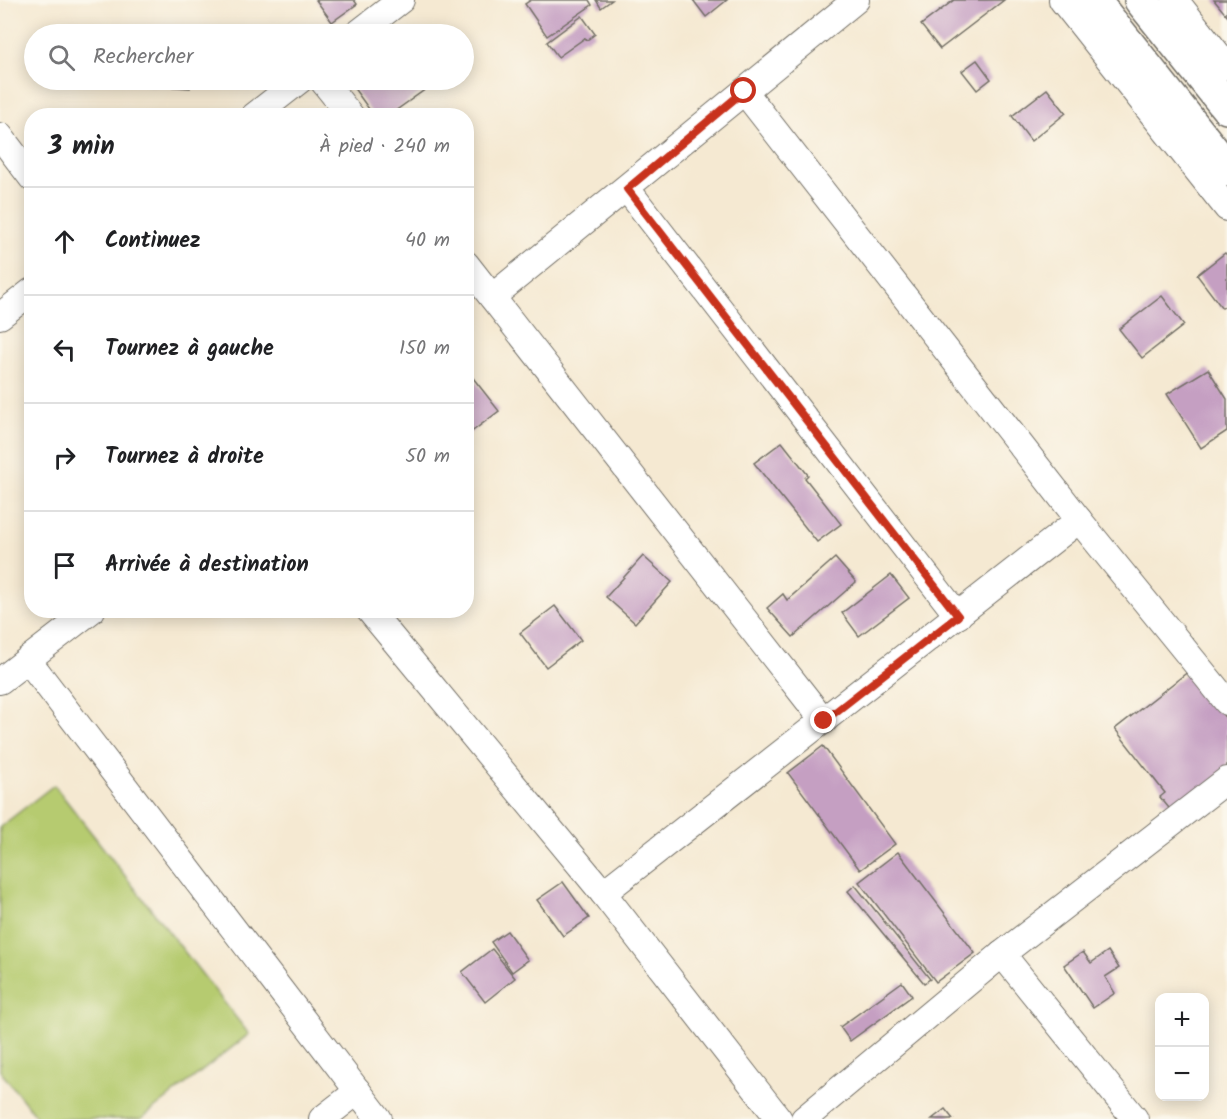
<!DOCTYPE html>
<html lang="fr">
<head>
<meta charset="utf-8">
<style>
	:root { --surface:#fff; --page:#f2f2f2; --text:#202124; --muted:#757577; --line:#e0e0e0 }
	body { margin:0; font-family:Kalam,sans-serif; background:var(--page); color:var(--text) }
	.controls { position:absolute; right:18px; bottom:18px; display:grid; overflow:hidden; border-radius:12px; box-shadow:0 3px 15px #0003 }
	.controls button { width:54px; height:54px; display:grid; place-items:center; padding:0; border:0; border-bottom:2px solid var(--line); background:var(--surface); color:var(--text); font:30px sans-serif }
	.stop { position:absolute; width:18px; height:18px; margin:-14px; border:4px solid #c8321e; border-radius:50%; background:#fff }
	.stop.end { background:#c8321e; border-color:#fff; box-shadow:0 2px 6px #0008 }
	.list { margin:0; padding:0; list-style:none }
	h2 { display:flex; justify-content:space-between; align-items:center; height:78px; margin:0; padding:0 24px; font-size:26px }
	h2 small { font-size:20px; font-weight:400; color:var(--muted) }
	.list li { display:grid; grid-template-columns:39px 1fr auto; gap:18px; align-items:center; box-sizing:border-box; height:108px; padding:0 24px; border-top:2px solid var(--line) }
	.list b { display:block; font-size:22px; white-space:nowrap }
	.list em { font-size:20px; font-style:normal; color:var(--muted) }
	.icon { flex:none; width:33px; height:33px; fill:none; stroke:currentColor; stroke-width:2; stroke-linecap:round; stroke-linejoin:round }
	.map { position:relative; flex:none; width:1227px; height:1119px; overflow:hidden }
	.search { position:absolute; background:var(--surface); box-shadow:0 3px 15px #0003; left:24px; top:24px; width:450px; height:66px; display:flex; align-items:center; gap:15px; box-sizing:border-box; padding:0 21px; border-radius:33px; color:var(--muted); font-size:22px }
	.panel { position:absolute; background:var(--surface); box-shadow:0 3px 15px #0003; left:24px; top:108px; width:450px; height:510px; border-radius:24px }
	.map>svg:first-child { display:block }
</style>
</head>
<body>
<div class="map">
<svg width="1227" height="1119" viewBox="0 0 1227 1119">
	<rect width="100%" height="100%" fill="#fbf7ec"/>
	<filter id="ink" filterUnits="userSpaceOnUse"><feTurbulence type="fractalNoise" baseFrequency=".0167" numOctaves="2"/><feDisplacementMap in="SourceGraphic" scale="12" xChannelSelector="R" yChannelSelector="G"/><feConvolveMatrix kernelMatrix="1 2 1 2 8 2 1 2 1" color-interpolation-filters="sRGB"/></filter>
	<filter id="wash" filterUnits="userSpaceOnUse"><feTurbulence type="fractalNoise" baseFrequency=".008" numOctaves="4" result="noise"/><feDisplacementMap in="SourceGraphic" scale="24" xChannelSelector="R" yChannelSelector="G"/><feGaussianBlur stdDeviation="1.35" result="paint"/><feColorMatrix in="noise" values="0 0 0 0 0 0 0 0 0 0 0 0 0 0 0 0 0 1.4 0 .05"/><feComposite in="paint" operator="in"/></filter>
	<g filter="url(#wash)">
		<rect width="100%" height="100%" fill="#f5e9d2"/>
		<polygon fill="#b6cb6f" stroke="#707b4d" stroke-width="1.5" points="54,785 249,1034 141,1119 38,1119 0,1071 0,827"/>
		<g id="blocks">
			<g fill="#c59fc2">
				<polygon points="316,0 354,0 357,4 332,22"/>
				<polygon points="531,0 589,0 592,5 547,36 525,4"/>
				<polygon points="596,0 612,0 601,8"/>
				<polygon points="693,0 727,0 706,17"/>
				<polygon points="954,0 1004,0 940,49 921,25"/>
				<polygon points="1214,0 1227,0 1227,16"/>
				<polygon points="582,16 595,34 587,40 585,38 558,57 547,42"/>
				<polygon points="977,60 991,79 977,90 962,71"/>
				<polygon points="147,80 190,80 190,88 147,85"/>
				<polygon points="348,80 425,80 430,86 388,116 374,116"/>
				<polygon points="1047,89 1066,113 1031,141 1012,116"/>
				<polygon points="1225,253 1227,255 1227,305 1222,308 1197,275"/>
				<polygon points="1162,296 1184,325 1142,358 1119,329"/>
				<polygon points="466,369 499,411 466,436"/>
				<polygon points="1208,369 1227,399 1227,431 1201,448 1167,394"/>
				<polygon points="782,442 808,475 805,478 841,524 817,542 754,463"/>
				<polygon points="643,556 672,582 635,623 606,597"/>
				<polygon points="835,558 856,582 793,637 767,608 783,594 787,600"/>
				<polygon points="891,575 909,598 859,636 842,613"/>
				<polygon points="555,606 581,640 546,667 520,633"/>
				<polygon points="1189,671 1227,720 1227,771 1173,813 1160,797 1165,793 1115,729"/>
				<polygon points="823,746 895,844 860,870 788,773"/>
				<polygon points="898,852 975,953 936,982 859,882"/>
				<polygon points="563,882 589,918 563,936 537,900"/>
				<polygon points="855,885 930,979 924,983 848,891"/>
				<polygon points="507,931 528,960 512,972 491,942"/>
				<polygon points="492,949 515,978 485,1002 462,972"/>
				<polygon points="1108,951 1119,968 1105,977 1115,993 1093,1008 1064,965 1083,952 1091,963"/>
				<polygon points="902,982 912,996 850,1041 840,1027"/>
				<polygon points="945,1109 953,1119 932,1119"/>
			</g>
		</g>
	</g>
	<g filter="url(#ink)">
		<use href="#blocks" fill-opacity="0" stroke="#726e65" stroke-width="1.5"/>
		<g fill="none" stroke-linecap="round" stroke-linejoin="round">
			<g stroke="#726e65" stroke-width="28">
				<g id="street">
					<polyline points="1062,0 1227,208"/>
					<polyline points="1175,0 1227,66"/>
					<polyline points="357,34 401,0"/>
					<polyline points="322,80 351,116"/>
					<polyline points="744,91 1079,520 1227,702"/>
					<polyline points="254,116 300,80"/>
					<polyline points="0,136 32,178"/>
					<polyline points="627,189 958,616"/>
					<polyline points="466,264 824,721"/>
					<polyline points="492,297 856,0"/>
					<polyline points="0,316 32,291"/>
					<polyline points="369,610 603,893 779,1119"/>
					<polyline points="28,660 379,1119"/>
					<polyline points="0,681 92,610"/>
					<polyline points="603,893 1079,520"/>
					<polyline points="1002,954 1135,1119"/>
					<polyline points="322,1119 358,1091"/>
					<polyline points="804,1119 1002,954 1227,780"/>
				</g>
			</g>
			<g stroke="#726e65" stroke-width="36">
				<g id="secondary">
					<polyline points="1093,0 1227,169"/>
					<polyline points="1141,0 1227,107"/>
				</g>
			</g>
			<use href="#street" stroke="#fff" stroke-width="26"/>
			<use href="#secondary" stroke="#fff" stroke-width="33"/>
		</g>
	</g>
	<g fill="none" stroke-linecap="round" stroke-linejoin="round" filter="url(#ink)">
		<polyline stroke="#c8321e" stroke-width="8" points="744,91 627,189 958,616 824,721"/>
	</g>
</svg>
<div class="controls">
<button>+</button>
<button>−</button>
</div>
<div class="stop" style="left:744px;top:91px"></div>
<div class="stop end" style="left:824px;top:721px"></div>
<div class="search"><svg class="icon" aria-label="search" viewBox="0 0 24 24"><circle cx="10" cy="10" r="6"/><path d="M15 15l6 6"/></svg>Rechercher</div>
<section class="panel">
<h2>3 min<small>À pied · 240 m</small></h2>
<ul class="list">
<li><svg class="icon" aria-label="ahead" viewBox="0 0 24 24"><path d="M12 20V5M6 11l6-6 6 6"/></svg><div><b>Continuez</b></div><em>40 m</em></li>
<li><svg class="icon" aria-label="left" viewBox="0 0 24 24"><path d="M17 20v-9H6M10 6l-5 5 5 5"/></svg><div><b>Tournez à gauche</b></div><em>150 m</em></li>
<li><svg class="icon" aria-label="right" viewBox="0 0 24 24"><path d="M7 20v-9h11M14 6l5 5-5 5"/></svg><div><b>Tournez à droite</b></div><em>50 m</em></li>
<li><svg class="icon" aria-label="arrive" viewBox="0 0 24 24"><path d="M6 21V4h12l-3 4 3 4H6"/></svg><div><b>Arrivée à destination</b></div></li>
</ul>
</section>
</div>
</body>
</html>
